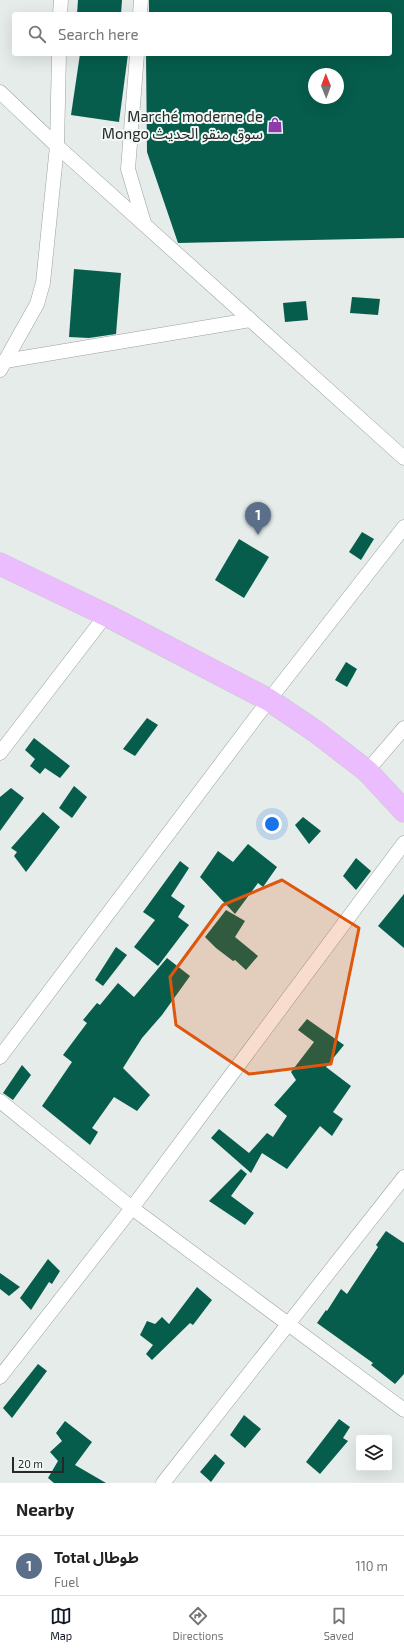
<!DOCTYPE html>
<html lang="en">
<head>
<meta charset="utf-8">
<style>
	:root { --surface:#fff; --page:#f6f6f6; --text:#222; --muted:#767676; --line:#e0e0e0; --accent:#111827 }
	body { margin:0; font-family:"Exo 2","Noto Sans Arabic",sans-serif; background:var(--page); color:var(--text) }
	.controls { position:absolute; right:12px; bottom:12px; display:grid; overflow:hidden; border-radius:4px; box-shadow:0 4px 16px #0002 }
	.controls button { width:36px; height:36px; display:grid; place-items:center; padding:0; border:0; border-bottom:1px solid var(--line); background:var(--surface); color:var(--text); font:20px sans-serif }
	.compass { position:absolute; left:308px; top:68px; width:36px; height:36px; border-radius:50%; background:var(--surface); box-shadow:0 4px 16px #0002; rotate:359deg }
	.scale { position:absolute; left:12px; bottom:10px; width:52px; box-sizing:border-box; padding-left:4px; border:2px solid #272928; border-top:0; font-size:11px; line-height:14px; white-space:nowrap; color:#272928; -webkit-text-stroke:3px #f2f9f7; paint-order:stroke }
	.you { position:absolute; left:272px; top:824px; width:14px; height:14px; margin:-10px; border:3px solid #fff; border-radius:50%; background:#1a73e8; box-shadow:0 0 0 6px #1a73e833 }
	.badge { display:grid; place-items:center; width:26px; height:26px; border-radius:50%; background:var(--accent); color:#fff; font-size:13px; font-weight:700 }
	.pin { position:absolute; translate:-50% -33px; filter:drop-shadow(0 1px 2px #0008) }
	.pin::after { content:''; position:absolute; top:21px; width:14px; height:12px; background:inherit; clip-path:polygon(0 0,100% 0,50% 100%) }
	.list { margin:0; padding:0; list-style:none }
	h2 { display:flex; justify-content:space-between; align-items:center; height:52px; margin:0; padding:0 16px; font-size:17px }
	h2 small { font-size:13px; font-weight:400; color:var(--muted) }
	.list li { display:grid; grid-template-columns:26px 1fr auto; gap:12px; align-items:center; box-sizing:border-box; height:60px; padding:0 16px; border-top:1px solid var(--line) }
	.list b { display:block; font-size:15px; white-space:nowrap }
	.list p { margin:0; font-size:13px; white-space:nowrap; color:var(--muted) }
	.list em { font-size:13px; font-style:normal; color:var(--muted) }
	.icon { flex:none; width:22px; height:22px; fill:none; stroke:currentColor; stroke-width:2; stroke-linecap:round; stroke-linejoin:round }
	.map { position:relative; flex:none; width:404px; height:1483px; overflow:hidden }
	.search { position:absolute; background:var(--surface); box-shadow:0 4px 16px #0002; left:12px; right:12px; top:12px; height:44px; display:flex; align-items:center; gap:10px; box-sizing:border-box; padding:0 14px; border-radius:4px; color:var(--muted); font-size:15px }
	.sheet { height:112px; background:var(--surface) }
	nav { display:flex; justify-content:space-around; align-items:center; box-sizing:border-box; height:56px; border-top:1px solid var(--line); background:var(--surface); font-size:11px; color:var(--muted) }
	nav a { display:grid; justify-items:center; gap:2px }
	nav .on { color:var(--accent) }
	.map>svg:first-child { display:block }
</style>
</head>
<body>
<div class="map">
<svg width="404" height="1483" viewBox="0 0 404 1483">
	<rect width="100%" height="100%" fill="#e5ece9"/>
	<g fill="#065d4c" fill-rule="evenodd">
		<polygon points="78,0 122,0 121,14 77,14"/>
		<path d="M149 0H404V238L178 243 147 152 146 54H390V14H149ZM314 74H338V98H314Z"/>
		<polygon points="80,54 128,54 119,122 71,115"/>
		<polygon points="74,269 121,273 116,334 89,338 69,337"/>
		<polygon points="352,297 380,299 378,315 350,313"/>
		<polygon points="306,301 308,320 285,322 283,303"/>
		<polygon points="362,532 374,539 361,560 349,552"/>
		<polygon points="239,539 269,557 244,598 215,580"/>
		<polygon points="346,662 357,669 347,687 335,680"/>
		<polygon points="147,718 158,725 135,756 123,749"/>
		<polygon points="34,738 70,766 60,778 45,768 40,774 30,766 35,759 25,750"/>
		<polygon points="74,786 87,797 72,818 59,808"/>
		<polygon points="11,788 24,798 0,831 0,797"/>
		<polygon points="43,812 60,827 26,872 14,856 17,852 11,848"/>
		<polygon points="303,817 321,831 309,844 295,825"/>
		<polygon points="248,844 277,867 263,887 258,883 235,914 200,877 218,851 233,862"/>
		<polygon points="356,858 371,871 356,890 343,876"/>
		<polygon points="180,861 189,868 171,896 185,906 178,917 189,925 158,966 134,947 155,920 143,912"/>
		<polygon points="404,894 404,948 378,926"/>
		<polygon points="226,910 245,921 235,937 258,956 246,970 235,960 233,961 216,948 205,937"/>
		<polygon points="116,947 127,955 103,986 95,980"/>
		<polygon points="167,958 190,976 162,1015 142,1038 123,1068 150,1095 137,1111 114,1097 92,1128 98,1132 90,1145 42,1106 72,1062 63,1055 87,1023 83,1020 97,1003 100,1005 118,983 134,997"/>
		<polygon points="307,1019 344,1045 326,1067 351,1086 333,1112 343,1119 332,1136 320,1126 287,1169 262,1153 251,1173 211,1138 219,1129 249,1153 267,1133 273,1137 287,1116 274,1105 296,1080 291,1072 314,1042 298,1030"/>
		<polygon points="22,1065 31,1075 13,1100 3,1093"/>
		<polygon points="241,1169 247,1174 231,1196 254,1213 245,1225 209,1201"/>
		<polygon points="386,1231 404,1243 404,1374 395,1384 371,1365 373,1363 317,1323 326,1310 327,1311 341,1289 347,1294 378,1247 376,1245"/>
		<polygon points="48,1259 60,1271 52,1284 49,1282 31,1310 20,1298"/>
		<polygon points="0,1273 20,1287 9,1296 0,1289"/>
		<polygon points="197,1287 212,1300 193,1325 190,1323 152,1360 146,1354 153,1345 140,1335 147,1321 155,1324 162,1317 169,1324"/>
		<polygon points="38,1364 47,1371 12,1418 3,1408"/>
		<polygon points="244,1415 261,1429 245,1448 230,1435"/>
		<polygon points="339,1419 350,1427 343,1438 348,1441 320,1474 306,1462"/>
		<polygon points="65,1421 92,1442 75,1465 106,1483 54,1483 48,1478 58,1461 50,1452 62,1441 56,1433"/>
		<polygon points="215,1454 225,1463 211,1482 200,1472"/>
	</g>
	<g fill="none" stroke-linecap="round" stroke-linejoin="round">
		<g stroke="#9ba19e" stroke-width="15">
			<g id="street">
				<polyline points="60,14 61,0"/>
				<polyline points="140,14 141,0"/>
				<polyline points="137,54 128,169 144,223"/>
				<polyline points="0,92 57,146 404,458"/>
				<polyline points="5,361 250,320"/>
				<polyline points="0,370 37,304 43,283 57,146 59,54"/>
				<polyline points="0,753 106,615"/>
				<polyline points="367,771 404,728"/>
				<polyline points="0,1057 269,700 404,527"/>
				<polyline points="0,1101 132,1208 404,1410"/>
				<polyline points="0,1377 132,1208 404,843"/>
				<polyline points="163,1483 404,1177"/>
			</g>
		</g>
		<g stroke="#c7c7c7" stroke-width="23">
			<polyline id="highway" points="0,564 106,615 269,700 315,731 367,771 404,811"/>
		</g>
		<use href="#street" stroke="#fff" stroke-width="14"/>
		<use href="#highway" stroke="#ebbdfe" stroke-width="22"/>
	</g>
	<path fill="#de570d" fill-opacity="0.2" stroke="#de570d" stroke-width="3" stroke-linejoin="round" d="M282 880 359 928 331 1064 249 1074 176 1025 170 977 223 905Z"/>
	<defs>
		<g id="shop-bare" transform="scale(1.2)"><path d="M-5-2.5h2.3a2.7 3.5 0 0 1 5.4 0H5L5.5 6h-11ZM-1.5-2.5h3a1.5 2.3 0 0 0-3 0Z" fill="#8d3baa" stroke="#f2f9f7" stroke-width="2.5" paint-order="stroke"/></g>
	</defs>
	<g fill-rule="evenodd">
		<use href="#shop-bare" x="275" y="125"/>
	</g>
	<g text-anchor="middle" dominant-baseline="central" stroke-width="4" stroke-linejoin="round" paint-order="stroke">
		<g font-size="15" fill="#272928" stroke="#f2f9f7" text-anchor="end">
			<text x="263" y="116">Marché moderne de<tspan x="263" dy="17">Mongo سوق منقو الحديث</tspan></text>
		</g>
	</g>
</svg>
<div class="controls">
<button><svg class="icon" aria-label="layers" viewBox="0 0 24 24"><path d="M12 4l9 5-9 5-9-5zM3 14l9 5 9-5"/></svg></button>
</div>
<svg class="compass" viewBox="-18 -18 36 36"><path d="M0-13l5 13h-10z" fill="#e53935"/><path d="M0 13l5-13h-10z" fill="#767676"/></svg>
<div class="scale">20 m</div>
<div class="you"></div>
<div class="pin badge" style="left:258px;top:535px;background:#5c6f8a">1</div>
<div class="search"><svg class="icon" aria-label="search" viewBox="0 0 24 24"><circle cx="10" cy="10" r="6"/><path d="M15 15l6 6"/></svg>Search here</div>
</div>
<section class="sheet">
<h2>Nearby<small></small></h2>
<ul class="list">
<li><span class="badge" style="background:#5c6f8a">1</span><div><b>Total طوطال</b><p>Fuel</p></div><em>110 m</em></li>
</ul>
</section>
<nav>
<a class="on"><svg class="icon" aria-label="map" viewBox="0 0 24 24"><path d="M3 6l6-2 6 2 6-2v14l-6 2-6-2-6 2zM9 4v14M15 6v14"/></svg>Map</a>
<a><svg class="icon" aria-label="directions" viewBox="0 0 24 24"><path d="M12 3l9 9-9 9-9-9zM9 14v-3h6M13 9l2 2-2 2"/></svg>Directions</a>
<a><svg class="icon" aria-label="saved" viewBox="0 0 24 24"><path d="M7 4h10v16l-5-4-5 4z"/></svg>Saved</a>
</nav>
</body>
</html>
